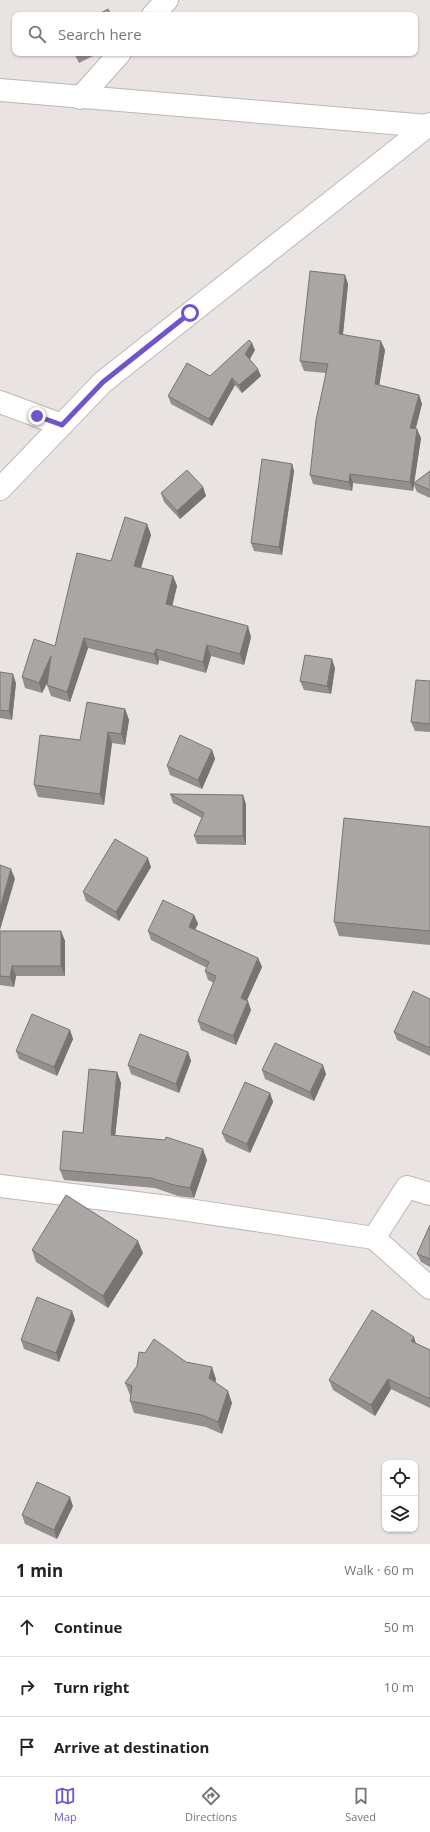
<!DOCTYPE html>
<html lang="en">
<head>
<meta charset="utf-8">
<style>
	:root { --surface:#fff; --page:#f6f6f6; --text:#222; --muted:#767676; --line:#e0e0e0; --accent:#7054cd }
	body { margin:0; font-family:"Open Sans",sans-serif; background:var(--page); color:var(--text) }
	.controls { position:absolute; right:12px; bottom:12px; display:grid; overflow:hidden; border-radius:8px; box-shadow:0 1px 3px #0004 }
	.controls button { width:36px; height:36px; display:grid; place-items:center; padding:0; border:0; border-bottom:1px solid var(--line); background:var(--surface); color:var(--text); font:20px sans-serif }
	.stop { position:absolute; width:12px; height:12px; margin:-9px; border:3px solid #7054cd; border-radius:50%; background:#fff }
	.stop.end { background:#7054cd; border-color:#fff; box-shadow:0 1px 4px #0008 }
	.list { margin:0; padding:0; list-style:none }
	h2 { display:flex; justify-content:space-between; align-items:center; height:52px; margin:0; padding:0 16px; font-size:17px }
	h2 small { font-size:13px; font-weight:400; color:var(--muted) }
	.list li { display:grid; grid-template-columns:26px 1fr auto; gap:12px; align-items:center; box-sizing:border-box; height:60px; padding:0 16px; border-top:1px solid var(--line) }
	.list b { display:block; font-size:15px; white-space:nowrap }
	.list em { font-size:13px; font-style:normal; color:var(--muted) }
	.icon { flex:none; width:22px; height:22px; fill:none; stroke:currentColor; stroke-width:2; stroke-linecap:round; stroke-linejoin:round }
	.map { position:relative; flex:none; width:430px; height:1544px; overflow:hidden }
	.search { position:absolute; background:var(--surface); box-shadow:0 1px 3px #0004; left:12px; right:12px; top:12px; height:44px; display:flex; align-items:center; gap:10px; box-sizing:border-box; padding:0 14px; border-radius:8px; color:var(--muted); font-size:15px }
	.sheet { height:232px; background:var(--surface) }
	nav { display:flex; justify-content:space-around; align-items:center; box-sizing:border-box; height:56px; border-top:1px solid var(--line); background:var(--surface); font-size:11px; color:var(--muted) }
	nav a { display:grid; justify-items:center; gap:2px }
	nav .on { color:var(--accent) }
	.map>svg:first-child { display:block }
</style>
</head>
<body>
<div class="map">
<svg width="430" height="1544" viewBox="0 0 430 1544">
	<rect width="100%" height="100%" fill="#e9e4e2"/>
	<g fill="none" stroke-linecap="round" stroke-linejoin="round">
		<g stroke="#bcb8b6" stroke-width="24">
			<g id="minor">
				<polyline points="153,15 167,0"/>
				<polyline points="0,90 428,126"/>
				<polyline points="80,98 120,53"/>
				<polyline points="0,402 62,425"/>
				<polyline points="0,489 103,382 430,124"/>
				<polyline points="0,1186 168,1207 374,1238"/>
				<polyline points="430,1194 407,1187 374,1238 430,1288"/>
			</g>
		</g>
		<use href="#minor" stroke="#fff" stroke-width="22"/>
	</g>
	<g fill="#928f8d">
		<polygon points="74,53 99,53 79,63"/>
		<polygon points="345,275 348,284 343,335 385,350 379,385 419,395 422,404 416,429 421,438 414,483 430,471 430,498 417,492 414,485 413,491 353,483 352,491 313,484 310,475 326,373 304,371 300,361"/>
		<polygon points="255,350 250,359 261,376 242,393 235,385 212,426 171,404 168,396 210,376"/>
		<polygon points="292,464 294,471 282,555 254,551 251,543"/>
		<polygon points="203,487 206,496 180,519 164,502 161,493"/>
		<polygon points="147,524 151,535 141,568 173,576 177,586 172,606 251,637 244,665 211,656 206,673 159,660 158,665 88,648 70,702 51,696 47,685 48,682 42,693 25,688 22,677 55,646 111,561"/>
		<polygon points="335,668 331,694 304,690 300,681"/>
		<polygon points="0,672 16,683 12,720 0,718"/>
		<polygon points="430,681 430,732 415,731 411,722"/>
		<polygon points="125,709 129,720 125,745 112,743 104,805 38,797 34,785 80,740"/>
		<polygon points="212,750 215,759 202,789 170,775 167,766"/>
		<polygon points="170,794 246,804 246,845 197,844 194,836 202,818 173,803"/>
		<polygon points="430,827 430,945 339,936 334,922"/>
		<polygon points="151,867 119,921 86,901 83,892"/>
		<polygon points="194,915 198,924 195,929 258,958 262,967 247,1000 251,1010 236,1045 201,1030 198,1021 214,983 208,980 205,971 207,968 151,940 148,931"/>
		<polygon points="0,931 61,931 65,941 65,976 16,976 14,987 0,985"/>
		<polygon points="430,999 430,1056 397,1040 394,1032"/>
		<polygon points="70,1030 73,1039 57,1076 19,1059 16,1051"/>
		<polygon points="188,1052 191,1061 179,1093 131,1074 128,1065"/>
		<polygon points="262,1070 326,1074 314,1101 265,1079"/>
		<polygon points="117,1072 121,1083 115,1136 207,1160 194,1198 178,1196 155,1188 64,1180 60,1170 83,1133"/>
		<polygon points="270,1093 273,1102 250,1153 226,1142 222,1133"/>
		<polygon points="430,1225 430,1267 421,1262 417,1254"/>
		<polygon points="32,1250 143,1253 108,1308 36,1262"/>
		<polygon points="72,1311 75,1320 59,1362 24,1349 21,1340"/>
		<polygon points="416,1343 430,1350 430,1408 391,1389 375,1416 333,1390 329,1380"/>
		<polygon points="186,1362 216,1379 215,1382 232,1403 222,1434 206,1427 134,1413 130,1401 131,1396 130,1395 125,1383"/>
		<polygon points="73,1506 57,1539 25,1524 22,1515"/>
	</g>
	<g fill="#777473">
		<polygon points="345,275 348,284 342,343 339,334"/>
		<polygon points="381,341 385,350 378,393 375,384"/>
		<polygon points="252,343 255,350 248,362 245,354"/>
		<polygon points="258,369 261,376 242,393 239,385"/>
		<polygon points="232,378 235,385 212,426 209,419"/>
		<polygon points="419,395 422,404 413,437 410,428"/>
		<polygon points="417,429 421,438 414,484 414,483 414,485 413,491 410,482"/>
		<polygon points="292,464 294,471 282,555 279,547"/>
		<polygon points="350,474 353,483 352,491 349,482"/>
		<polygon points="203,487 206,496 180,519 177,511"/>
		<polygon points="147,524 151,535 138,577 134,566"/>
		<polygon points="173,576 177,586 170,615 166,604"/>
		<polygon points="248,626 251,637 244,665 240,654"/>
		<polygon points="84,638 88,648 70,702 67,692"/>
		<polygon points="207,645 211,656 206,673 203,662"/>
		<polygon points="156,649 159,660 158,665 154,654"/>
		<polygon points="51,656 55,666 42,693 39,683"/>
		<polygon points="332,659 335,668 331,694 327,686"/>
		<polygon points="13,674 16,683 12,720 9,711"/>
		<polygon points="125,709 129,720 125,745 121,734"/>
		<polygon points="108,732 112,743 104,805 100,794"/>
		<polygon points="212,750 215,759 202,789 198,780"/>
		<polygon points="243,795 246,804 246,845 243,836"/>
		<polygon points="148,858 151,867 119,921 116,912"/>
		<polygon points="11,869 15,879 0,930 0,908"/>
		<polygon points="194,915 198,924 192,935 189,927"/>
		<polygon points="61,931 65,941 65,976 61,966"/>
		<polygon points="258,958 262,967 244,1007 241,998"/>
		<polygon points="12,966 16,976 14,987 10,977"/>
		<polygon points="248,1001 251,1010 236,1045 233,1036"/>
		<polygon points="70,1030 73,1039 57,1076 54,1067"/>
		<polygon points="188,1052 191,1061 179,1093 176,1084"/>
		<polygon points="323,1065 326,1074 314,1101 310,1092"/>
		<polygon points="117,1072 121,1083 114,1146 111,1135"/>
		<polygon points="270,1093 273,1102 250,1153 247,1144"/>
		<polygon points="203,1149 207,1160 194,1198 190,1188"/>
		<polygon points="138,1241 143,1253 108,1308 103,1296"/>
		<polygon points="72,1311 75,1320 59,1362 56,1353"/>
		<polygon points="414,1337 417,1347 411,1341"/>
		<polygon points="212,1367 216,1379 214,1390 209,1378"/>
		<polygon points="388,1379 391,1389 375,1416 371,1405"/>
		<polygon points="228,1391 232,1403 222,1434 218,1422"/>
		<polygon points="70,1497 73,1506 57,1539 54,1530"/>
	</g>
	<g fill="#aaa6a4" stroke="#777473">
		<polygon points="108,9 111,15 97,15"/>
		<polygon points="310,271 345,275 339,334 381,341 375,384 419,395 410,428 417,429 410,482 350,474 349,482 310,475 316,420 328,364 300,361"/>
		<polygon points="249,340 252,343 245,354 258,369 239,385 232,378 209,419 168,396 187,363 210,376"/>
		<polygon points="262,459 292,464 279,547 251,543"/>
		<polygon points="187,470 203,487 177,511 161,493"/>
		<polygon points="430,471 430,490 414,483"/>
		<polygon points="125,517 147,524 134,566 173,576 166,604 248,626 240,654 207,645 203,662 156,649 154,654 84,638 67,692 47,685 51,656 39,683 22,677 34,639 55,646 77,553 111,561"/>
		<polygon points="305,655 332,659 327,686 300,681"/>
		<polygon points="0,672 13,674 9,711 0,710"/>
		<polygon points="416,680 430,681 430,724 411,722"/>
		<polygon points="87,702 125,709 121,734 108,732 100,794 34,785 40,735 80,740"/>
		<polygon points="180,735 212,750 198,780 167,766"/>
		<polygon points="170,794 243,795 243,836 194,836 204,813"/>
		<polygon points="344,818 430,827 430,931 334,922"/>
		<polygon points="115,839 148,858 116,912 83,892"/>
		<polygon points="0,865 11,869 0,908"/>
		<polygon points="163,900 194,915 189,927 258,958 241,998 248,1001 233,1036 198,1021 216,976 205,971 209,962 148,931"/>
		<polygon points="0,931 61,931 61,966 12,966 10,977 0,976"/>
		<polygon points="413,991 430,999 430,1048 394,1032"/>
		<polygon points="32,1014 70,1030 54,1067 16,1051"/>
		<polygon points="140,1034 188,1052 176,1084 128,1065"/>
		<polygon points="275,1043 323,1065 310,1092 262,1070"/>
		<polygon points="89,1069 117,1072 111,1135 165,1140 166,1137 203,1149 190,1188 174,1185 151,1178 60,1170 63,1131 83,1133"/>
		<polygon points="245,1082 270,1093 247,1144 222,1133"/>
		<polygon points="66,1195 138,1241 103,1296 32,1250"/>
		<polygon points="430,1225 430,1259 417,1254"/>
		<polygon points="37,1297 72,1311 56,1353 21,1340"/>
		<polygon points="372,1310 414,1337 411,1341 430,1350 430,1399 388,1379 371,1405 329,1380"/>
		<polygon points="154,1339 186,1362 212,1367 209,1378 228,1391 218,1422 202,1415 130,1401 132,1386 125,1383 137,1366 139,1352 145,1353"/>
		<polygon points="37,1482 70,1497 54,1530 22,1515"/>
	</g>
	<g fill="none" stroke-linecap="round" stroke-linejoin="round">
		<polyline stroke="#7054cd" stroke-width="5" points="37,416 62,425 103,382 190,313"/>
	</g>
</svg>
<div class="controls">
<button><svg class="icon" aria-label="locate" viewBox="0 0 24 24"><circle cx="12" cy="12" r="6"/><path d="M12 2v4M12 18v4M2 12h4M18 12h4"/></svg></button>
<button><svg class="icon" aria-label="layers" viewBox="0 0 24 24"><path d="M12 4l9 5-9 5-9-5zM3 14l9 5 9-5"/></svg></button>
</div>
<div class="stop" style="left:190px;top:313px"></div>
<div class="stop end" style="left:37px;top:416px"></div>
<div class="search"><svg class="icon" aria-label="search" viewBox="0 0 24 24"><circle cx="10" cy="10" r="6"/><path d="M15 15l6 6"/></svg>Search here</div>
</div>
<section class="sheet">
<h2>1 min<small>Walk · 60 m</small></h2>
<ul class="list">
<li><svg class="icon" aria-label="ahead" viewBox="0 0 24 24"><path d="M12 20V5M6 11l6-6 6 6"/></svg><div><b>Continue</b></div><em>50 m</em></li>
<li><svg class="icon" aria-label="right" viewBox="0 0 24 24"><path d="M7 20v-9h11M14 6l5 5-5 5"/></svg><div><b>Turn right</b></div><em>10 m</em></li>
<li><svg class="icon" aria-label="arrive" viewBox="0 0 24 24"><path d="M6 21V4h12l-3 4 3 4H6"/></svg><div><b>Arrive at destination</b></div></li>
</ul>
</section>
<nav>
<a class="on"><svg class="icon" aria-label="map" viewBox="0 0 24 24"><path d="M3 6l6-2 6 2 6-2v14l-6 2-6-2-6 2zM9 4v14M15 6v14"/></svg>Map</a>
<a><svg class="icon" aria-label="directions" viewBox="0 0 24 24"><path d="M12 3l9 9-9 9-9-9zM9 14v-3h6M13 9l2 2-2 2"/></svg>Directions</a>
<a><svg class="icon" aria-label="saved" viewBox="0 0 24 24"><path d="M7 4h10v16l-5-4-5 4z"/></svg>Saved</a>
</nav>
</body>
</html>
